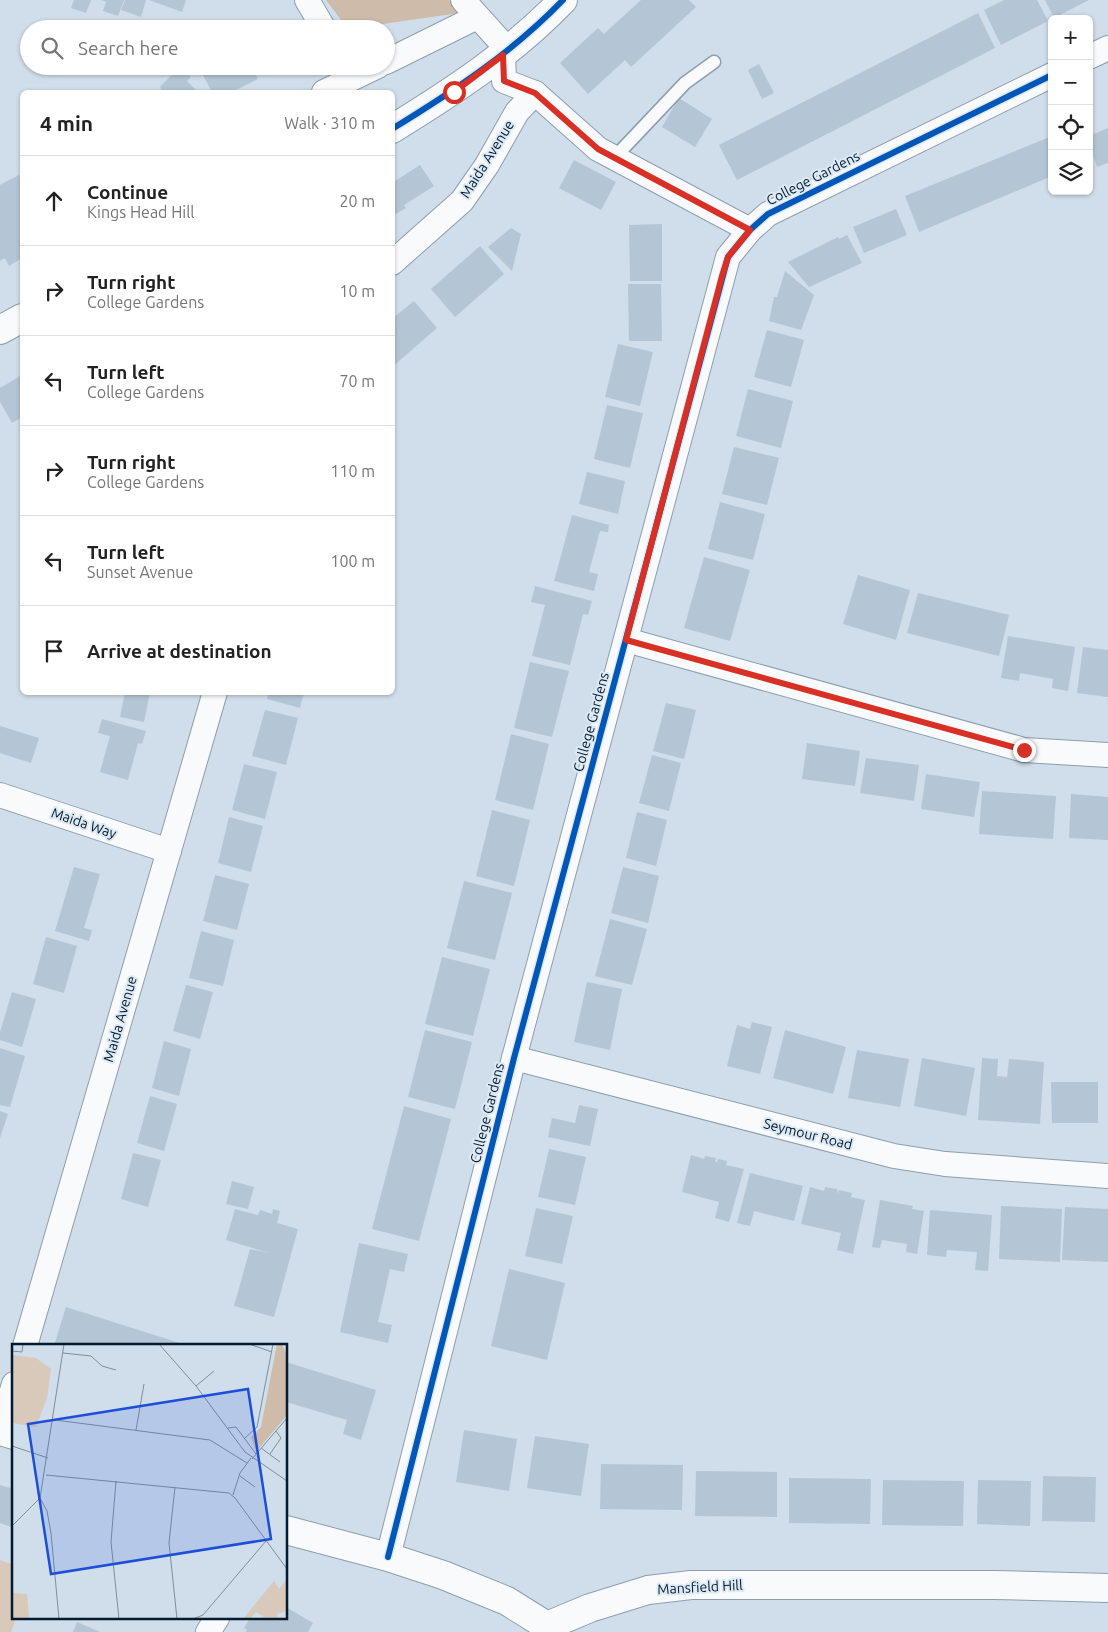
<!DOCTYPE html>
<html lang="en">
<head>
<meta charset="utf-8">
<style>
	:root { --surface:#fff; --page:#f2f2f2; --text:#222; --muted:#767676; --line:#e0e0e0 }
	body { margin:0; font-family:Ubuntu,sans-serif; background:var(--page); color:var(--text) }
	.controls { position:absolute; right:15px; top:15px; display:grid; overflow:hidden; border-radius:8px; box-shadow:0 1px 4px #0004 }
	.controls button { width:45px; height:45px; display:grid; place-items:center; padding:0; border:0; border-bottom:1px solid var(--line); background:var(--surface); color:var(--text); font:25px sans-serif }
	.stop { position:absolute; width:15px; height:15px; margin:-11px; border:4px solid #d93025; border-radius:50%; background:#fff }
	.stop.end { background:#d93025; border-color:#fff; box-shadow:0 1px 5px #0008 }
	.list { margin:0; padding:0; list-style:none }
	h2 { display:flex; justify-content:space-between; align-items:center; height:65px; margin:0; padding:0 20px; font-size:21px }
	h2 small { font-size:16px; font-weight:400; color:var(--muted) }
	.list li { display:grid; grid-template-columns:32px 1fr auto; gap:15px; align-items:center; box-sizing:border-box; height:90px; padding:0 20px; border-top:1px solid var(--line) }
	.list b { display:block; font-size:19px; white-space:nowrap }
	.list p { margin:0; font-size:16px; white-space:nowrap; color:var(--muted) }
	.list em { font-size:16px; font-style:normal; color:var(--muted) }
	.icon { flex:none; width:28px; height:28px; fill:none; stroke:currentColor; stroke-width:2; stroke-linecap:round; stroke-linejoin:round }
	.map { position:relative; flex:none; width:1108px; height:1632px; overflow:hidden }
	.search { position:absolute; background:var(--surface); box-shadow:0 1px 4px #0004; left:20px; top:20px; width:375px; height:55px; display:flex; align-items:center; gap:12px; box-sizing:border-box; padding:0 18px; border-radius:28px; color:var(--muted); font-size:19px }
	.panel { position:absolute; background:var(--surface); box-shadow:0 1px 4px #0004; left:20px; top:90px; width:375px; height:605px; border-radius:8px }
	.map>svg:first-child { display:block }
</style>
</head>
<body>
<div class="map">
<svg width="1108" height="1632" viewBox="0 0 1108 1632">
	<rect width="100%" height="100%" fill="#d0ddea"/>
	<polygon fill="#d8c9bb" points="0,1560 14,1565 14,1618 16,1618 11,1632 0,1632"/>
	<polygon fill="#cfbba9" points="326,0 449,0 459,13 348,29"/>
	<g fill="#b4c6d6">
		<polygon points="74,0 91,0 86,13 71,8"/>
		<polygon points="101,0 124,0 118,16 103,11 106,2"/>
		<polygon points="125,0 146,0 141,17 121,10"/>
		<polygon points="149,0 186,0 182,12"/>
		<polygon points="641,0 689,0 696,7 631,67 625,60 588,94 560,63 598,28 604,34"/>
		<polygon points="1004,0 1037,0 1048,21 1001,45 984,10"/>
		<polygon points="1045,0 1089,0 1054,18"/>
		<polygon points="978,13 995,48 737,180 719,145"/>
		<polygon points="759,64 774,93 762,99 748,70"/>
		<polygon points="180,66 191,77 187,81 198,92 160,92 162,90 160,87"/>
		<polygon points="198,66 251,66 258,79 232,92 212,92"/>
		<polygon points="265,66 281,66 268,73"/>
		<polygon points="679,98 712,119 695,147 662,127"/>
		<polygon points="1108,128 1108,163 1097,167 1089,144 1089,136"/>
		<polygon points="1052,136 1052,176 919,232 905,196"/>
		<polygon points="574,160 616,182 601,210 559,188"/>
		<polygon points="420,165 434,186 404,205 406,208 392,216 392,183"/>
		<polygon points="19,175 22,183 22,258 9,266 5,258 0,261 0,185"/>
		<polygon points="896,209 907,235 864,253 853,227"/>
		<polygon points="662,224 662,281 630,281 629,225"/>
		<polygon points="511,228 521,234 512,271 488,247"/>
		<polygon points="847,235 862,263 809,287 788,262 838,237 839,239"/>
		<polygon points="480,246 504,274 455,317 431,289"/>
		<polygon points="785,271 814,295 801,330 769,321 774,297 777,297"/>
		<polygon points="628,284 661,284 662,341 629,341"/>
		<polygon points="414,301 437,328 392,367 392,319"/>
		<polygon points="767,330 804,340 791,387 754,377"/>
		<polygon points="618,344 653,352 640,406 605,397"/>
		<polygon points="22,375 22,417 12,423 0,402 0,388"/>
		<polygon points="748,389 793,401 781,448 736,436"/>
		<polygon points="607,405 643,413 630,468 594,459"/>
		<polygon points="734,447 779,458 767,505 722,494"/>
		<polygon points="587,472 625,481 618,514 579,504"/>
		<polygon points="720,502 765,514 753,560 708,549"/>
		<polygon points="572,515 609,525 608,532 600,531 589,572 598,574 594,591 554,581"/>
		<polygon points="704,557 750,570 730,641 684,628"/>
		<polygon points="858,575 910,590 896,640 843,624"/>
		<polygon points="535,586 592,601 588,615 583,614 570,665 532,656 545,605 531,602"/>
		<polygon points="918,593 1009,615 999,656 907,633"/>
		<polygon points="1008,636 1075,647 1068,691 1052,688 1053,679 1020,673 1019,681 1001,678"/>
		<polygon points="1083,647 1108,650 1108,697 1077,693"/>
		<polygon points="530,662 569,671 552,737 514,728"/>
		<polygon points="125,692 150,692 144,722 120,717"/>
		<polygon points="269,692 304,692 300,708 267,699"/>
		<polygon points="666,703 696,710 684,759 653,751"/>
		<polygon points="265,710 298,718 286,765 252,756"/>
		<polygon points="102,719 146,731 142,744 138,743 128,780 100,772 110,736 98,733"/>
		<polygon points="0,726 39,738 31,763 0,753"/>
		<polygon points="511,734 549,744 533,810 495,800"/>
		<polygon points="807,743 860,751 855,786 802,779"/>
		<polygon points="652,755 681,763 669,811 639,803"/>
		<polygon points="866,758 919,765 914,801 860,793"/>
		<polygon points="244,764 277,772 265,819 232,810"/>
		<polygon points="926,774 980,782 974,817 921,809"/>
		<polygon points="982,791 1056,796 1053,839 979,834"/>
		<polygon points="1071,794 1108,797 1108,840 1069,838"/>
		<polygon points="492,810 530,820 514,886 476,876"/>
		<polygon points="637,812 667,820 656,866 626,858"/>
		<polygon points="229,817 263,826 251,872 218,863"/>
		<polygon points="74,867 100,874 84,928 92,930 89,941 55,931"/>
		<polygon points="623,867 659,876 648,923 611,913"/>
		<polygon points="215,875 249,884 237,930 203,921"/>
		<polygon points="464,881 512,893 495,960 447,948"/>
		<polygon points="610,919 647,929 632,985 595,976"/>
		<polygon points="201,931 234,940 223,986 189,978"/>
		<polygon points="46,937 77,946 64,993 33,984"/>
		<polygon points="442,957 490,969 473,1036 425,1024"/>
		<polygon points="587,982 622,989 610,1050 574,1042"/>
		<polygon points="186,985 213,992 200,1039 173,1031"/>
		<polygon points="12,992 36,999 22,1047 0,1040 0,1032"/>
		<polygon points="752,1022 772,1027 760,1074 727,1066 737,1025 750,1029"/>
		<polygon points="425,1030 472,1042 455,1109 408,1097"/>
		<polygon points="785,1030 846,1047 833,1094 773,1078"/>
		<polygon points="164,1041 191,1049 179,1096 152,1088"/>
		<polygon points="0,1048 25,1056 10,1107 0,1105"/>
		<polygon points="857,1050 909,1059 900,1107 848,1098"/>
		<polygon points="922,1058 975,1068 966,1116 914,1106"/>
		<polygon points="982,1058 998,1059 997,1076 1007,1077 1009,1059 1044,1062 1040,1124 978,1120"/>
		<polygon points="1051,1082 1098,1082 1098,1123 1052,1123"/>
		<polygon points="150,1096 177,1104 164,1151 137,1143"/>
		<polygon points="579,1105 598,1109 590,1146 548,1137 552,1118 575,1123"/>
		<polygon points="404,1106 451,1119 419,1241 372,1229"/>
		<polygon points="0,1111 8,1114 0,1138"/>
		<polygon points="549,1149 586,1157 575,1205 538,1197"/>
		<polygon points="133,1153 161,1160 148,1207 121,1199"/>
		<polygon points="691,1155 704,1159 705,1156 716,1158 715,1162 717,1162 718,1159 727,1161 726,1165 744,1169 729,1222 715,1218 719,1202 682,1192"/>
		<polygon points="750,1173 803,1186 794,1221 754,1211 750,1226 737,1223"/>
		<polygon points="232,1181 254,1187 248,1209 226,1204"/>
		<polygon points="810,1187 824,1191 825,1187 837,1189 838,1194 839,1190 852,1193 851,1197 865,1200 853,1254 837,1250 841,1233 801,1224"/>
		<polygon points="880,1200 913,1206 912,1209 924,1211 917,1254 906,1252 907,1244 882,1240 880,1248 872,1247"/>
		<polygon points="1001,1206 1062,1209 1060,1262 999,1259"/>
		<polygon points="1065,1207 1108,1209 1108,1262 1062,1260"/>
		<polygon points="536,1208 573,1216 562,1264 525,1256"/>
		<polygon points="235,1209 258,1215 260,1210 272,1214 273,1209 280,1211 277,1223 298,1229 274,1317 234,1306 250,1249 269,1253 226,1240"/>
		<polygon points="930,1210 992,1215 988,1271 975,1270 977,1252 947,1250 946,1257 927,1255"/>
		<polygon points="359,1243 408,1254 404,1272 390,1269 378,1322 392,1325 388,1343 340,1332"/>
		<polygon points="509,1269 565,1283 547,1360 491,1346"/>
		<polygon points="66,1307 186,1345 186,1346 54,1346"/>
		<polygon points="286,1362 376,1390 361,1440 343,1434 347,1420 286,1402"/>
		<polygon points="464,1430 517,1439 509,1491 456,1482"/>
		<polygon points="535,1436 589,1444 581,1496 527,1488"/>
		<polygon points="601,1464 683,1465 682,1510 600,1509"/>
		<polygon points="696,1471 777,1472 777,1517 695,1516"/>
		<polygon points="1043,1476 1096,1477 1095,1522 1042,1521"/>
		<polygon points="789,1478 871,1479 870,1524 789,1523"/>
		<polygon points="883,1480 964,1481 963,1526 882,1525"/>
		<polygon points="978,1480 1031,1481 1030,1526 977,1524"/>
		<polygon points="0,1485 14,1489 14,1528 0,1523"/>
		<polygon points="286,1607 313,1623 308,1632 246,1632 247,1630 244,1628 250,1618 286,1618"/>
		<polygon points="77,1622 100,1632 73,1632"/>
	</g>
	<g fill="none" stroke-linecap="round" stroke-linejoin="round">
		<g stroke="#8d9fae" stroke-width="15">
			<polyline id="service" points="615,157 685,83 714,62"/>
		</g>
		<g stroke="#8d9fae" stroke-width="26">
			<g id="minor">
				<polyline points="307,0 324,29"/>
				<polyline points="463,0 508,50"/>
				<polyline points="503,55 504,81 535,93 598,149 750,230"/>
				<polyline points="1089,57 1108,48"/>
				<polyline points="386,62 477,17"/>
				<polyline points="324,92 378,66"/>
				<polyline points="392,263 462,201 487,165 517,112 535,93"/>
				<polyline points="626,640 1024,750 1108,755"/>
				<polyline points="0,795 169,851"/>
				<polyline points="514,1058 894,1156 945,1164 1108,1176"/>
				<polyline points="25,1346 215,692"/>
				<polyline points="0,1431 14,1384"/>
				<polyline points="388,1557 514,1058 728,257 750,230 768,214 1052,75"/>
				<polyline points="208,1632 217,1618"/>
			</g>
		</g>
		<g stroke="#8d9fae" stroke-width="30">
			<g id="primary">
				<path d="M392 129C454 91 513 52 563 0"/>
				<polyline points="0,330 22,318"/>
				<polyline points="0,1431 14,1435"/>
				<polyline points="286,1530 388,1557 443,1575 507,1601 547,1626"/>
				<polyline points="547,1626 590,1608 648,1590 691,1585 995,1585 1108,1588"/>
			</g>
		</g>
		<use href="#service" stroke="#f8fafc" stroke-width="12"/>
		<use href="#minor" stroke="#f8fafc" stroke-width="24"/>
		<use href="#primary" stroke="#f8fafc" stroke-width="28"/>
		<g stroke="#dde9f4" stroke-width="9">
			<g id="cycleway">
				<path d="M392 129C454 91 513 52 563 0"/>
				<polyline points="388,1557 514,1058 728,257 750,230 768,214 1052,75"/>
			</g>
		</g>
		<use href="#cycleway" stroke="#0057b8" stroke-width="6"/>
	</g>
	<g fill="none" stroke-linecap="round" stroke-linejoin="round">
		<polyline stroke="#d93025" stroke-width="6" points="454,92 503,55 504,81 535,93 598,149 750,230 728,257 722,276 626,640 1024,750"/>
	</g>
	<g text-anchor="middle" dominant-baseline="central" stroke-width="4" stroke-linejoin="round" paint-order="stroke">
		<g font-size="14" fill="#021b2f" stroke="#dde9f4">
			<text transform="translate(487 159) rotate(-58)">Maida Avenue</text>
			<text transform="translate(813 178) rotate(-27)">College Gardens</text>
			<text transform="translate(591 722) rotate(-75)">College Gardens</text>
			<text transform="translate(84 823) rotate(19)">Maida Way</text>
			<text transform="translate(120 1019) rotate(-74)">Maida Avenue</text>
			<text transform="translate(487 1113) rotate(-76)">College Gardens</text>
			<text transform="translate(808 1134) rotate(14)">Seymour Road</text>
			<text transform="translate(700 1587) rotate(-3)">Mansfield Hill</text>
		</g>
	</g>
	<g transform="translate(12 1344)">
		<rect width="275" height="275" fill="#d0ddea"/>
		<path d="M0 11 24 14 39 25 35 54 24 83 0 79ZM274 236 275 267 265 270 266 275H255L244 268 238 275H231L262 237 267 245ZM0 249 15 250 17 275H0Z" fill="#d8c9bb"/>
		<path d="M265 0H270L275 11V71L244 108 239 93 249 83Z" fill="#cfbba9"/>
		<path fill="none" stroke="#7e8f9f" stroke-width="1" d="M147 0 184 42 233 108 275 137M237 0 260 8M0 7 10 8 11 0M51 9 79 12 90 22 104 26M184 42 202 27M43 76 198 96 235 119M216 84 224 83 244 110M124 86 132 40M233 94 245 83 261 0M0 102 36 114M249 104 268 118M258 110 269 94 264 87M240 115 275 74M34 131 217 149 223 154 275 225M228 132 243 143M104 137 99 198 107 275M163 143 157 199 165 275M221 151 228 129 239 114M28 154 52 0M28 154 35 167 39 189 47 275M0 182 28 154M181 275 191 271 254 197"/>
		<path fill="#1d4ed8" fill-opacity="0.15" stroke="#1d4ed8" stroke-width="2.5" d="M236 45 259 195 39 230 16 80Z"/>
		<rect width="275" height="275" fill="none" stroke="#021b2f" stroke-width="2.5"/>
	</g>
</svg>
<div class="controls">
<button>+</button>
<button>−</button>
<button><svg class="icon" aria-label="locate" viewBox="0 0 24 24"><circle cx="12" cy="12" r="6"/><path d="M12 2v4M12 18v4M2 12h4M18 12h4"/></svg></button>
<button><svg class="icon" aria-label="layers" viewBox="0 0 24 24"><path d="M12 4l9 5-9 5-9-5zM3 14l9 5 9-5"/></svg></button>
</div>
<div class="stop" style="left:454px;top:92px"></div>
<div class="stop end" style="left:1024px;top:750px"></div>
<div class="search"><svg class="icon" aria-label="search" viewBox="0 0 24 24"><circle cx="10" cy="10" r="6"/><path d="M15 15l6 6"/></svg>Search here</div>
<section class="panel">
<h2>4 min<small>Walk · 310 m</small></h2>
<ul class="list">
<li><svg class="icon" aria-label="ahead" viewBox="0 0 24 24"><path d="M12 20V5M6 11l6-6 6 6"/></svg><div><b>Continue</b><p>Kings Head Hill</p></div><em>20 m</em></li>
<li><svg class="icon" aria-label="right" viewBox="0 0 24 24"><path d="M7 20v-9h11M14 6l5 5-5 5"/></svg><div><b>Turn right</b><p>College Gardens</p></div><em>10 m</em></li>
<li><svg class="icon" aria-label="left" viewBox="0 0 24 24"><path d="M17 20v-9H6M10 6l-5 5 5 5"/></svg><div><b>Turn left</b><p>College Gardens</p></div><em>70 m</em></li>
<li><svg class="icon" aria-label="right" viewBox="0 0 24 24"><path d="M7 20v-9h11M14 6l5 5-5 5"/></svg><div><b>Turn right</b><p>College Gardens</p></div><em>110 m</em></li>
<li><svg class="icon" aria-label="left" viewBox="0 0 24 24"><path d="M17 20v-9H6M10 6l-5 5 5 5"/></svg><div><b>Turn left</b><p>Sunset Avenue</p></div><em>100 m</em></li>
<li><svg class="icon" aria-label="arrive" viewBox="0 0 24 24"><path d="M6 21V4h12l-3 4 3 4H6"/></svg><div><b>Arrive at destination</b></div></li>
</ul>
</section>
</div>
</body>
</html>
